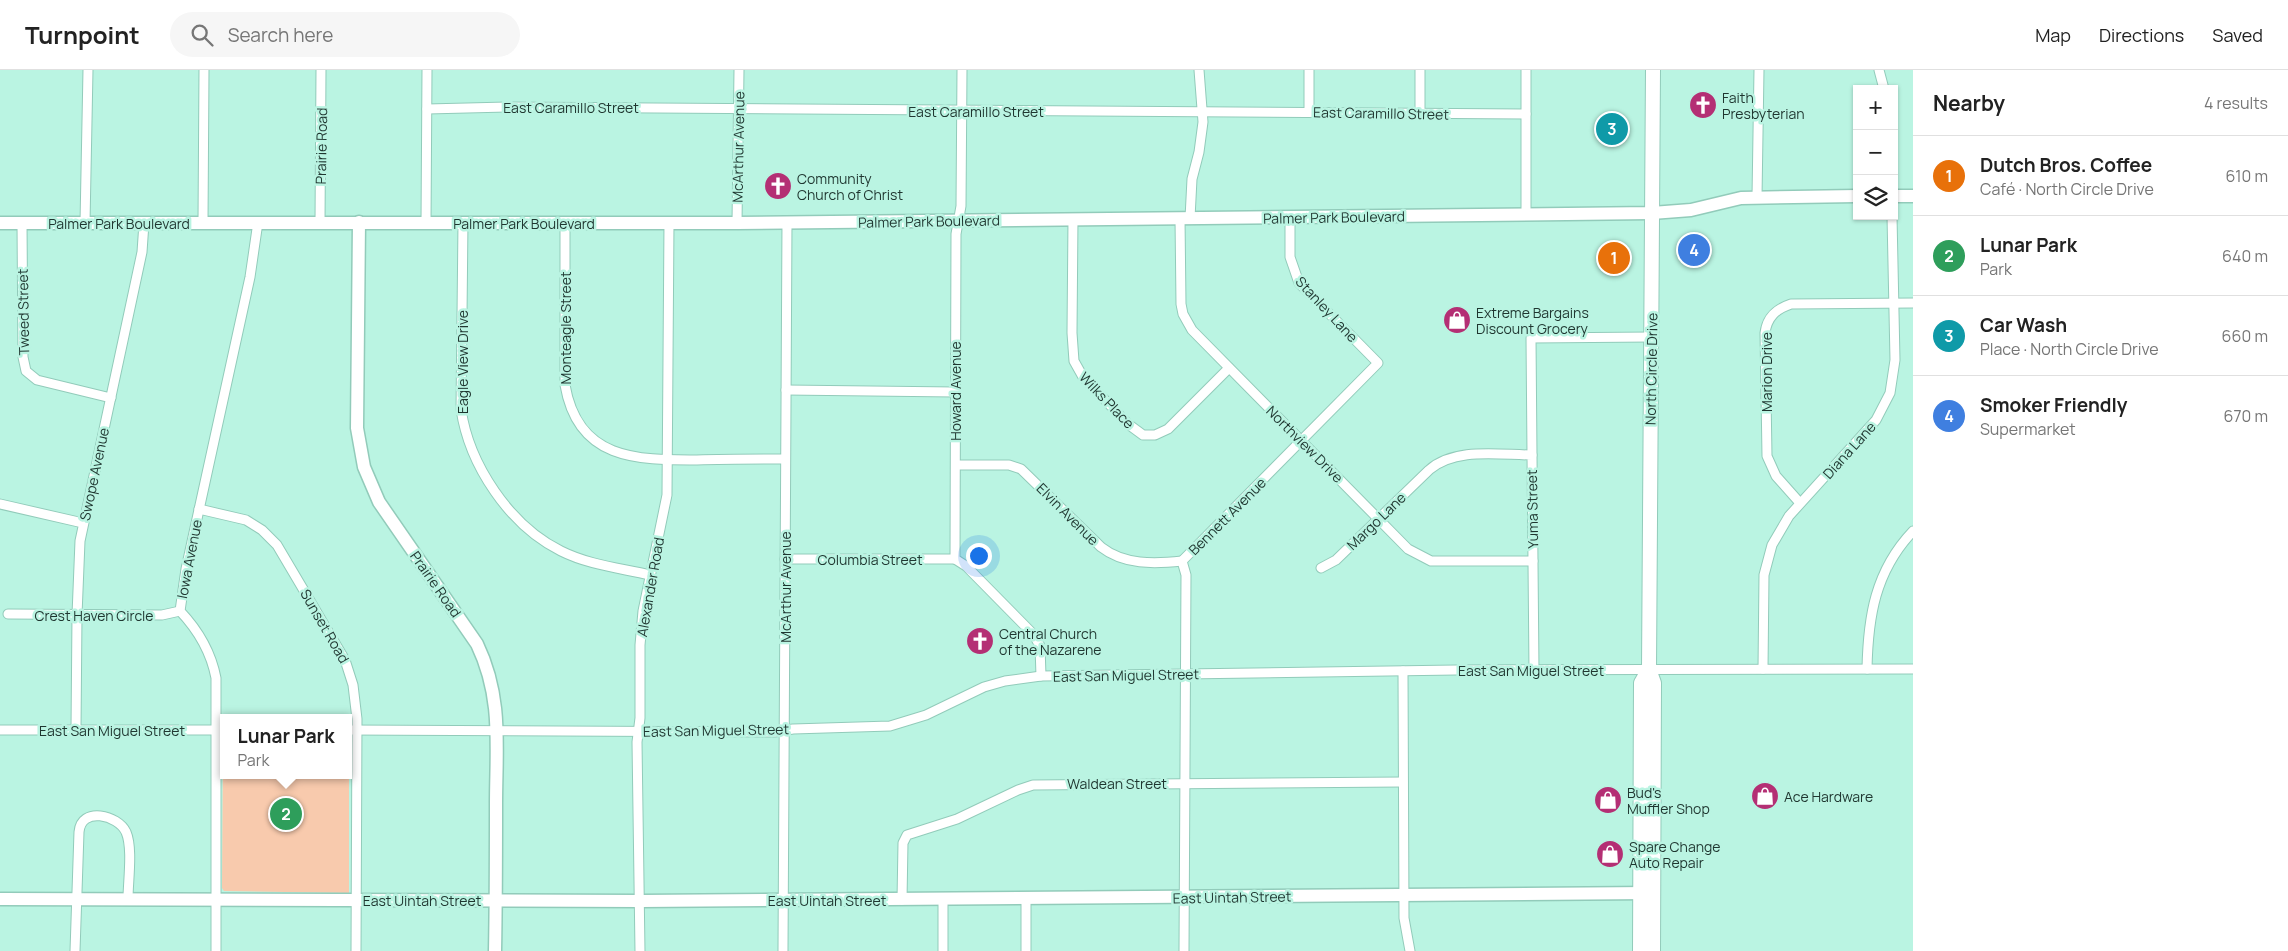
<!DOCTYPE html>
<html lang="en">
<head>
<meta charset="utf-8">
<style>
	:root { --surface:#fff; --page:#f6f6f6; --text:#222; --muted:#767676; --line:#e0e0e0; --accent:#b42f74 }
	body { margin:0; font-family:Manrope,sans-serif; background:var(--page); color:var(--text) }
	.controls { position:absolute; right:15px; top:15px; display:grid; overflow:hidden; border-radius:0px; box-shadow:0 1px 4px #0004 }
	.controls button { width:45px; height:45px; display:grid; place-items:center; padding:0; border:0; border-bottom:1px solid var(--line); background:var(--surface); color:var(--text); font:25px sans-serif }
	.you { position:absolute; left:978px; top:485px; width:18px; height:18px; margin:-12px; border:4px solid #fff; border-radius:50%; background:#1a73e8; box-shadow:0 0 0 8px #1a73e833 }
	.badge { display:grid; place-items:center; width:32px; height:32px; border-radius:50%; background:var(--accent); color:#fff; font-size:16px; font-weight:700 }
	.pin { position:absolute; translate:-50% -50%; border:2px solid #fff; box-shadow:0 1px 5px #0006 }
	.popup { position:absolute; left:220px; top:644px; width:132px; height:65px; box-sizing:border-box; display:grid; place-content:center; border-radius:0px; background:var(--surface); filter:drop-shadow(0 1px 4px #0005); font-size:16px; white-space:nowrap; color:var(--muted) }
	.popup b { font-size:19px; color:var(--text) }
	.popup::after { content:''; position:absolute; left:50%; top:100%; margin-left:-10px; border:10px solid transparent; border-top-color:var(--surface) }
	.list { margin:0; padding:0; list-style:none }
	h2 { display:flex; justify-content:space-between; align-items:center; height:65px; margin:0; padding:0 20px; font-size:21px }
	h2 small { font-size:16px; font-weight:400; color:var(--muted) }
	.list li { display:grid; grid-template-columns:32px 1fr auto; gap:15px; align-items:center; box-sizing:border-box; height:80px; padding:0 20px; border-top:1px solid var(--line) }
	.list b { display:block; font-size:19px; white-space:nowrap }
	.list p { margin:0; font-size:16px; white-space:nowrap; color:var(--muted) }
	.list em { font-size:16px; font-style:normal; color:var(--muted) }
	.icon { flex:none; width:28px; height:28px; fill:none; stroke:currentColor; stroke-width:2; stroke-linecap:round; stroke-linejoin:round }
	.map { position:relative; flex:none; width:1913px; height:881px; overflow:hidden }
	header { display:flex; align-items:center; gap:30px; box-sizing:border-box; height:70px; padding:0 25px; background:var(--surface); border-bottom:1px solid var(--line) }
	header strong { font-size:24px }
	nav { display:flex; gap:28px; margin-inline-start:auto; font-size:18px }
	.search { width:350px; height:45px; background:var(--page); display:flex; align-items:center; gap:12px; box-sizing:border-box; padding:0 18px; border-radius:28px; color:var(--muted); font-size:19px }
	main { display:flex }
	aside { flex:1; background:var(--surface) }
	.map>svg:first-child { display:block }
</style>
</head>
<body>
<header>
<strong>Turnpoint</strong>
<div class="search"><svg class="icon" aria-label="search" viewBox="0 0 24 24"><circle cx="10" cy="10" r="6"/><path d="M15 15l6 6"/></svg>Search here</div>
<nav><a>Map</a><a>Directions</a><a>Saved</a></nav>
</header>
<main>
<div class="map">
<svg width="1913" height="881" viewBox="0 0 1913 881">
	<rect width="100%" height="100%" fill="#baf4e2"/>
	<polygon fill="#f8caad" points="223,668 224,705 348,705 349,668 349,823 224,821 222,818"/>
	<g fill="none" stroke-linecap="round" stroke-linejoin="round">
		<g stroke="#92cbba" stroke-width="11">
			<g id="street">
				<polyline points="962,0 961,136 956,164 955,489 966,496 1034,565 1040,576 1041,606"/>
				<polyline points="1879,0 1884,19"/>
				<polyline points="427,39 507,37 1526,44"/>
				<polyline points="1309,42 1309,0"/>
				<polyline points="1420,43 1420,0"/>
				<polyline points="1757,127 1759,0"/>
				<polyline points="1526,144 1526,0"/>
				<polyline points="1180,148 1181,234 1183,244 1192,260 1408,479 1431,491 1533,491"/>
				<polyline points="1190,148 1192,109 1199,82 1203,52 1199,0"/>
				<polyline points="1073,149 1072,263 1074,291 1083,307 1128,354 1143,365 1155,365 1168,359 1229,298"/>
				<polyline points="203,152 204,0"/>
				<path d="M463 152 461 339C469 395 510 456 561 481 589 495 620 498 650 505"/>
				<path d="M565 152V315C578 390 636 390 697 390 727 389 756 389 785 389"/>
				<polyline points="22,153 23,287 26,301 37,310 111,328"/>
				<polyline points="85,153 88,0"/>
				<polyline points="320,153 321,0"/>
				<polyline points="426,153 427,0"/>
				<polyline points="737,153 739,0"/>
				<polyline points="786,320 955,322"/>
				<polyline points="1532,385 1531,268 1652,267"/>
				<path d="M956 395H1009L1021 399 1101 477C1124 495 1154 494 1182 491"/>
				<path d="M1800 433 1776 406 1767 386 1765 263C1767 247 1776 239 1791 234L1913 233"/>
				<polyline points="0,434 83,453"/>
				<polyline points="199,439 246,450 262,460 277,475 345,590 353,615 357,649 356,881"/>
				<polyline points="785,489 955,489"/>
				<path d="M1321 498 1336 490 1429 400C1455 377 1499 385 1532 385L1534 600"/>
				<polyline points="8,544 162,545 180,541"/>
				<polyline points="1763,599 1764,505 1772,475 1789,446 1876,350 1890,323 1895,290 1892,146"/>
				<path d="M1867 599C1868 547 1875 501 1913 461"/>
				<polyline points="1403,601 1404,848 1410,881"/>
				<polyline points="76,659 77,545 80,471 142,182 144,153"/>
				<polyline points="0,660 224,660"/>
				<polyline points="348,660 775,662 793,659 890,656 926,645 984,617 1005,611 1041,606 1456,600 1913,599"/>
				<polyline points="1026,829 1026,881"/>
				<polyline points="902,830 903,773 907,765 957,749 1018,720 1033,715 1403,712"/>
				<path d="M75 881 79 762C81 736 118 745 126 762 133 778 128 811 128 829"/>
				<path d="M216 881V608C211 582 198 560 180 541L186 499 250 207 258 152"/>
				<polyline points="640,881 637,672 640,648 640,575 643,541 667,425 669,153"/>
				<polyline points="783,881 787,152"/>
				<polyline points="943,881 943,829"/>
				<polyline points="1184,881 1186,505 1182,491 1378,293 1299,213 1290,187 1290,147"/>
			</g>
		</g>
		<g stroke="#92cbba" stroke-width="15">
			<g id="secondary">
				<polyline points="1894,126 1913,126"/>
				<path d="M359 152 357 358 364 397 379 432 477 574C503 628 496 677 496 735 496 784 496 832 495 881"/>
				<polyline points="0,153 737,153 1652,143 1691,140 1741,128 1857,126"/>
				<polyline points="0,829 641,831 1650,823"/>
			</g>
		</g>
		<g stroke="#92cbba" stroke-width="16">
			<g id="primary">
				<polyline points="1653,0 1649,599 1654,613 1653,881"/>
				<polyline points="1640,881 1641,613 1649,599"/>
			</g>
		</g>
		<use href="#street" stroke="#fff" stroke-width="9"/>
		<use href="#secondary" stroke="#fff" stroke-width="12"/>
		<use href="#primary" stroke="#fff" stroke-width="14"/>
	</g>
	<defs>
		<g id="church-disc" transform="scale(1.4375)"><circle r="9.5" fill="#b42f74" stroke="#baf4e2"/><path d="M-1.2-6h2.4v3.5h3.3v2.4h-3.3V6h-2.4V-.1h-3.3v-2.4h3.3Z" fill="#fff"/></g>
		<g id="shop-disc" transform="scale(1.4375)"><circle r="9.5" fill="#b42f74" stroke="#baf4e2"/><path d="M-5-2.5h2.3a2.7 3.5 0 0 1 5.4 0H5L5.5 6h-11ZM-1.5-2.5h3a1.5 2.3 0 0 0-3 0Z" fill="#fff"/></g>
	</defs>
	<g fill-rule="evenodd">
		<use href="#church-disc" x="1703" y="35"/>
		<use href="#church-disc" x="778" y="116"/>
		<use href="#shop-disc" x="1457" y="250"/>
		<use href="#church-disc" x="980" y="571"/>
		<use href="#shop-disc" x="1765" y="726"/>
		<use href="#shop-disc" x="1608" y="730"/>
		<use href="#shop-disc" x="1610" y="784"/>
	</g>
	<g text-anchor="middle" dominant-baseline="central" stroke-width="5" stroke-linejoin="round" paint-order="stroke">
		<g font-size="14" fill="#1f3630" stroke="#baf4e2" text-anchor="start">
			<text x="1722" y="27">Faith<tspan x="1722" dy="16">Presbyterian</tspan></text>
			<text x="797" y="108">Community<tspan x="797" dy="16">Church of Christ</tspan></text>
			<text x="1476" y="242">Extreme Bargains<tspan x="1476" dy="16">Discount Grocery</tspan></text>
			<text x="999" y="563">Central Church<tspan x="999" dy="16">of the Nazarene</tspan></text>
			<text x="1627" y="722">Bud's<tspan x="1627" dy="16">Muffler Shop</tspan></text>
			<text x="1784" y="726">Ace Hardware</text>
			<text x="1629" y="776">Spare Change<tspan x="1629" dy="16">Auto Repair</tspan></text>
		</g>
		<g font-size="14" fill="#1f3630" stroke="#baf4e2">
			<text x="571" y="37">East Caramillo Street</text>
			<text x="976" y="41">East Caramillo Street</text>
			<text transform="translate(1381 43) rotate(1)">East Caramillo Street</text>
			<text transform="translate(321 76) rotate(-89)">Prairie Road</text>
			<text transform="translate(738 77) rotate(-89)">McArthur Avenue</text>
			<text transform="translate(1334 147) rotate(-1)">Palmer Park Boulevard</text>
			<text transform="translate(929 151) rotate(-1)">Palmer Park Boulevard</text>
			<text x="119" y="153">Palmer Park Boulevard</text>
			<text x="524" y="153">Palmer Park Boulevard</text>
			<text transform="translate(1327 239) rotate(47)">Stanley Lane</text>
			<text transform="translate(23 242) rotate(-91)">Tweed Street</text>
			<text transform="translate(565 258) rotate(-90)">Monteagle Street</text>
			<text transform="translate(462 292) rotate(-90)">Eagle View Drive</text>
			<text transform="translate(1651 299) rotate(-89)">North Circle Drive</text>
			<text transform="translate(1766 302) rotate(-90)">Marion Drive</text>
			<text transform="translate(955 321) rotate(-90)">Howard Avenue</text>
			<text transform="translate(1107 330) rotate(46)">Wilks Place</text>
			<text transform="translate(1305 374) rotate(45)">Northview Drive</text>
			<text transform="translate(1849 380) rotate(-48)">Diana Lane</text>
			<text transform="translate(94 404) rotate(-78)">Swope Avenue</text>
			<text transform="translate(1532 439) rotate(-91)">Yuma Street</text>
			<text transform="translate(1068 444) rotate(45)">Elvin Avenue</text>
			<text transform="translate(1227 446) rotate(-45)">Bennett Avenue</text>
			<text transform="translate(1376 451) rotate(-44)">Margo Lane</text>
			<text transform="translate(189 489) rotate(-79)">Iowa Avenue</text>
			<text x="870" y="489">Columbia Street</text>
			<text transform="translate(436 514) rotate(55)">Prairie Road</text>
			<text transform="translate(650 517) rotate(-80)">Alexander Road</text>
			<text transform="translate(785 517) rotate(-90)">McArthur Avenue</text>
			<text x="94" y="545">Crest Haven Circle</text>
			<text transform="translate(325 556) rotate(60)">Sunset Road</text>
			<text x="1531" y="600">East San Miguel Street</text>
			<text transform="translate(1126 605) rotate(-1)">East San Miguel Street</text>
			<text x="112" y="660">East San Miguel Street</text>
			<text transform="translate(716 660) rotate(-1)">East San Miguel Street</text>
			<text x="1117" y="713">Waldean Street</text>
			<text transform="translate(1232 827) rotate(-1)">East Uintah Street</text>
			<text x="422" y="830">East Uintah Street</text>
			<text x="827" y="830">East Uintah Street</text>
		</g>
	</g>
</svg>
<div class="controls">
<button>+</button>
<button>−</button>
<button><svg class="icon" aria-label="layers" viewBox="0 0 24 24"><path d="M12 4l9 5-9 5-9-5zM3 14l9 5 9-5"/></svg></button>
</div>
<div class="you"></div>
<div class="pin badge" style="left:1614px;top:188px;background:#e8710a">1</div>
<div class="pin badge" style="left:286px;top:744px;background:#2e9e5b">2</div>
<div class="popup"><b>Lunar Park</b>Park</div>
<div class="pin badge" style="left:1612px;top:59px;background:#0f9aa8">3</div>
<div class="pin badge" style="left:1694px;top:180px;background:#3f7fe0">4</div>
</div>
<aside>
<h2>Nearby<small>4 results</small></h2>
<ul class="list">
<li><span class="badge" style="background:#e8710a">1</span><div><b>Dutch Bros. Coffee</b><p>Café · North Circle Drive</p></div><em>610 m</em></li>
<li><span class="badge" style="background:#2e9e5b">2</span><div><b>Lunar Park</b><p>Park</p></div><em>640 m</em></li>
<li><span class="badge" style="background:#0f9aa8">3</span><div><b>Car Wash</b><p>Place · North Circle Drive</p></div><em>660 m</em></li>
<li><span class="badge" style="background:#3f7fe0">4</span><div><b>Smoker Friendly</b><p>Supermarket</p></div><em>670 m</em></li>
</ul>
</aside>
</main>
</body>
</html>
